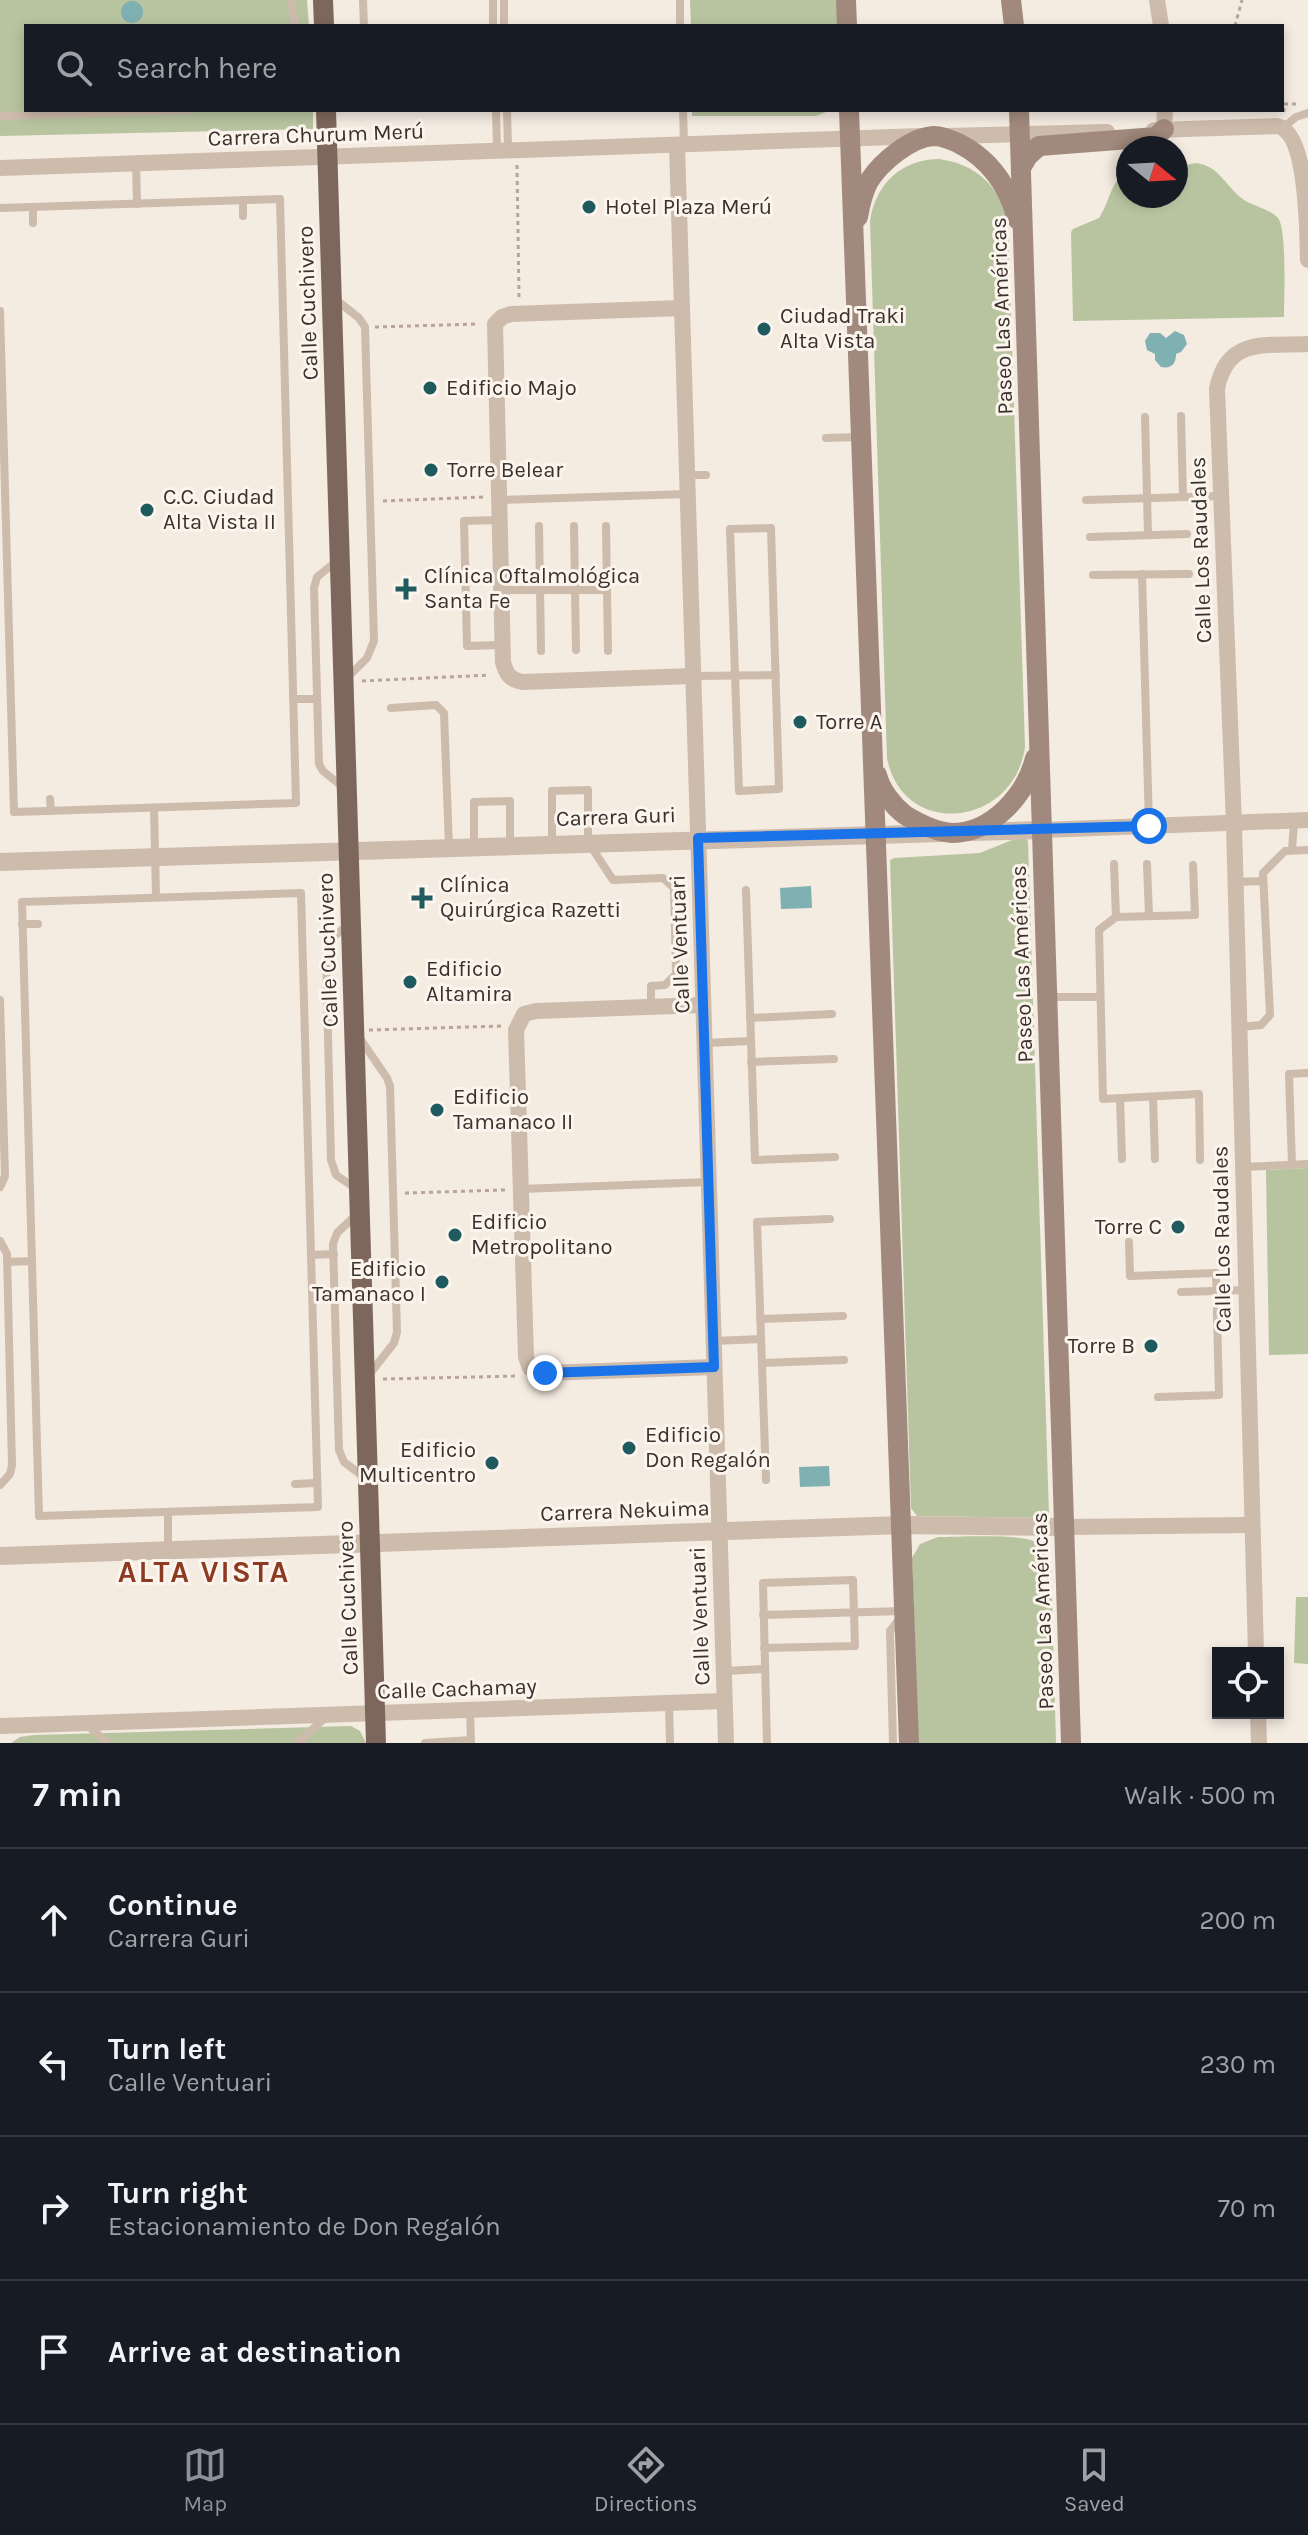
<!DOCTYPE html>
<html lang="en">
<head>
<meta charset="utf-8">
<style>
	:root { --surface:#171b24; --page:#20242c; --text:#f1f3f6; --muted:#9ea1a6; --line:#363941; --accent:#8c9099 }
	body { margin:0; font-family:Karla,sans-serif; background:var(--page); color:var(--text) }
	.controls { position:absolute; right:24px; bottom:24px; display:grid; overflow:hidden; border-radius:0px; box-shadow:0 4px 12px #0003 }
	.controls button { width:72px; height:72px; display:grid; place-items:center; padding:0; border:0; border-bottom:2px solid var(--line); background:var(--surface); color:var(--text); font:40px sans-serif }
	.compass { position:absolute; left:1116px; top:136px; width:72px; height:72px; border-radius:50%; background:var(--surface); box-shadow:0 4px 12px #0003; rotate:108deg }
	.stop { position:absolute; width:24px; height:24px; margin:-18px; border:6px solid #1a73e8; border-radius:50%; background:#fff }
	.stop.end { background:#1a73e8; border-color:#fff; box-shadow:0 2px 8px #0008 }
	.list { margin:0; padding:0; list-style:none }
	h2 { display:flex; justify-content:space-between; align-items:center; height:104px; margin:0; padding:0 32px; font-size:34px }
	h2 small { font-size:26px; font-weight:400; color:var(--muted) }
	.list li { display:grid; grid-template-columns:52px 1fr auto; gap:24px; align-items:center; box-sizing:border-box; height:144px; padding:0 32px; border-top:2px solid var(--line) }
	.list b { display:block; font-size:30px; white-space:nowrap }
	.list p { margin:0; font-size:26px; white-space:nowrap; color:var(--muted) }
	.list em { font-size:26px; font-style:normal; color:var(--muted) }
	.icon { flex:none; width:44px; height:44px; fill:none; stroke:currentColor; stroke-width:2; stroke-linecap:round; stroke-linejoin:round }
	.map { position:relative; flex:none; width:1308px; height:1743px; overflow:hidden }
	.search { position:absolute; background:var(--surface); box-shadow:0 4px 12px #0003; left:24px; right:24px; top:24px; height:88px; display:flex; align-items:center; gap:20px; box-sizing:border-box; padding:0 28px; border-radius:0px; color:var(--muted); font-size:30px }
	.sheet { height:680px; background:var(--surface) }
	nav { display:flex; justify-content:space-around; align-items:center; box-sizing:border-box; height:112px; border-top:2px solid var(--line); background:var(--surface); font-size:22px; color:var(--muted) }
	nav a { display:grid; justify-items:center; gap:4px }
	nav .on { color:var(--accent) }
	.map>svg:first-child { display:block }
</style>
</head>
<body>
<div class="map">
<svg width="1308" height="1743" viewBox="0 0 1308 1743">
	<rect width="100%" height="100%" fill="#f4ebe1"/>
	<g fill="#b8c4a0">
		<polygon points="0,0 307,0 309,26 26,26 26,110 313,110 313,129 0,136"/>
		<polygon points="690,0 837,0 840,26 691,26"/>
		<polygon points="692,110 831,110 816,116 692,116"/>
		<path d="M939 159C976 164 1000 186 1008 223L1025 747C1014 827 903 840 887 758L870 221C875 185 901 159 939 159Z"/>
		<path d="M1197 163C1219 167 1224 183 1240 197 1250 206 1269 208 1278 218 1287 229 1284 299 1284 317L1073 321 1071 232 1073 229 1099 218C1110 202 1110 181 1128 171V196H1176V166Z"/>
		<polygon points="1025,838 1028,841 1049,1516 1046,1518 917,1516 911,1508 890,860 894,858 980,853 1012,840"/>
		<polygon points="1308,1168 1308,1354 1269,1355 1266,1170"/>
		<path d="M938 1537C957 1537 1025 1533 1037 1543 1044 1548 1048 1556 1051 1564L1056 1743H918L912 1558 920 1544Z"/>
		<polygon points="1296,1597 1308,1597 1308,1664 1294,1663"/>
		<polygon points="351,1726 360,1731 366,1743 11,1743 20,1737 34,1735"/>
	</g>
	<g fill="#7fb0b2">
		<circle cx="132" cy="12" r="11"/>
		<path d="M1175 331 1184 335 1187 344 1181 352 1176 354C1176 364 1171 369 1161 367L1155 360V354L1147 350 1145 341 1150 333H1160L1166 338Z"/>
		<polygon points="811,886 812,908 781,909 780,888"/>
		<polygon points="829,1466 830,1486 800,1487 799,1467"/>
	</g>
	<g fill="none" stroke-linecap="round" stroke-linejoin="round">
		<g stroke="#b9a596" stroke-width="3" stroke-dasharray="4 4" stroke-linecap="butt">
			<polyline points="1235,26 1242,0"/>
			<polyline points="1284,112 1284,104 1297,104"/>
			<polyline points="517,165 519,297"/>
			<polyline points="375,327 479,324"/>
			<polyline points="383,501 483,497"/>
			<polyline points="362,681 490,675"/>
			<polyline points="369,1030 502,1026"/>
			<polyline points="405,1193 505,1190"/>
			<polyline points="383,1379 519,1376"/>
		</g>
		<g stroke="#cdbbac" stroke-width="8">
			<polyline points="291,0 295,26"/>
			<polyline points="363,0 364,26"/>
			<polyline points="493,0 493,26"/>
			<polyline points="504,0 504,26"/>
			<polyline points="680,0 680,26"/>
			<polyline points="496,110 497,150"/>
			<polyline points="507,110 508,149"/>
			<polyline points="683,110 684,144"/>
			<polyline points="0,116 189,110"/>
			<polyline points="1284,127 1296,117 1308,113"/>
			<polyline points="136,163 137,204"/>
			<polyline points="243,200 243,216"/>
			<polyline points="33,207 33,223"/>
			<polyline points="0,208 280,199 296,803 14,812 0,311"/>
			<polyline points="335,299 359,318 365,327 374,641 367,658 347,678"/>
			<polyline points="1181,416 1183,497"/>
			<polyline points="1145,417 1148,535"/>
			<polyline points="826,438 859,437"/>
			<polyline points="688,475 706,475"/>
			<polyline points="499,500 687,494"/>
			<polyline points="1086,500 1221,496"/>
			<polyline points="500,520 464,521 467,646 502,645"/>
			<polyline points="539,526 541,651"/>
			<polyline points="574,526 576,650"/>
			<polyline points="606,526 608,651"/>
			<polygon points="771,528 779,789 739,791 730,529"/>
			<polyline points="1090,537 1187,534"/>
			<polyline points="338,560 317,577 314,588 319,764 323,771 344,788"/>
			<polyline points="1142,574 1149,826"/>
			<polyline points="1093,575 1189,574"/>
			<polyline points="501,590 607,590"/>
			<polyline points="693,676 776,675"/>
			<polyline points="293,699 317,699"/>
			<polyline points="391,708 436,705 444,713 449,847"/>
			<polyline points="50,799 51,811"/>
			<polyline points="154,808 156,897"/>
			<polyline points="552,843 552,791 588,790 588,842 613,880 663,878 674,888 676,974 665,985 651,986 651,1007"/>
			<polyline points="474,846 474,802 510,801 510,845"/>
			<polyline points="1292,850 1294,822"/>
			<polyline points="1114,864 1116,917"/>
			<polyline points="1147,864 1149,916"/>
			<polyline points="1193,865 1195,915 1116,917 1099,930 1103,1099 1199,1094 1200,1160"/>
			<polyline points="1236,882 1263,881"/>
			<polyline points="746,890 755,1160 835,1157"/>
			<polygon points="301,893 318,1507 39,1516 22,902"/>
			<polyline points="350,923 331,939 326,953 331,1160 336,1175 355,1188"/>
			<polyline points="22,924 38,924"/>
			<polyline points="1049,997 1100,997"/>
			<polyline points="0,1000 5,1176 0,1187"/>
			<polyline points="750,1018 832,1014"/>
			<polyline points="1240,1027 1261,1025 1270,1015 1263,873 1285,851 1308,850"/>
			<polyline points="359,1037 387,1078 390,1086 397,1332 394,1343 368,1376"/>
			<polyline points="705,1043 751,1041"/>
			<polyline points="751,1062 834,1059"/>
			<polyline points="1153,1097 1155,1159"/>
			<polyline points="1120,1098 1122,1159"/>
			<polyline points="1292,1165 1289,1074 1308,1073"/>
			<polyline points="1242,1167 1308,1164"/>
			<polyline points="521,1189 708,1182"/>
			<polyline points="356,1215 337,1233 333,1244 339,1450 344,1462 364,1477"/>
			<polyline points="0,1241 7,1254 12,1465 10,1474 0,1485"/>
			<polyline points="1129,1242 1130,1276 1216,1273 1219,1395 1158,1397"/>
			<polyline points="311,1255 334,1254"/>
			<polyline points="7,1262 32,1261"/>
			<polyline points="1181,1292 1246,1290"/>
			<polyline points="760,1319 843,1316"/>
			<polyline points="714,1341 761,1339"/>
			<polyline points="762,1363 844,1360"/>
			<polyline points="766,1480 757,1222 830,1219"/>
			<polyline points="295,1484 317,1483"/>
			<polyline points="168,1512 168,1550"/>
			<polyline points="763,1615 903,1611"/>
			<polyline points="764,1648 855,1646 853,1580 763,1583 767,1743"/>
			<polyline points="724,1671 765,1669"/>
			<polyline points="669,1703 670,1743"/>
			<polyline points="470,1710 471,1742"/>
			<polyline points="88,1726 108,1743"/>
			<polyline points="297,1743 326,1717"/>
			<polyline points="425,1743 471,1740"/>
			<polyline points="893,1743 890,1631 900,1618"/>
		</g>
		<g stroke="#cdbbac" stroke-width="16">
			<polyline points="1157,0 1161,26"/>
			<polyline points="1164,129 1165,110"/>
			<path d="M1154 130 1277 126C1308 132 1307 229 1308 260"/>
			<polyline points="946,136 1107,132"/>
			<polyline points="677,145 726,1743"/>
			<polyline points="0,168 923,136"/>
			<path d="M682 308 511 314 502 317 495 324 503 662C506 674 510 680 523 682L693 676"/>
			<polyline points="1042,830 1308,820"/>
			<polyline points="703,1005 536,1011 524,1014 516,1030 526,1357 530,1368 545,1373 714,1367"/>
			<polyline points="1065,1527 1251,1525"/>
			<path d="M1256 1653 1234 824 1217 389C1227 337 1265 346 1308 344"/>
			<polyline points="1258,1713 1259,1743"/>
			<polyline points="0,1726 724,1701"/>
		</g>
		<g stroke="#cdbbac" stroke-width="18">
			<polyline points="970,832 1042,830"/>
			<polyline points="0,862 941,833"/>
			<polyline points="0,1556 903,1525 1065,1527"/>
		</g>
		<g stroke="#a18a7d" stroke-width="20">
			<polyline points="846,0 847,26"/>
			<polyline points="1011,0 1014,26"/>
			<polyline points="849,110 909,1743"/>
			<polyline points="1019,110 1071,1743"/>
			<polyline points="1021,168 1028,156 1039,146 1156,137 1164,129"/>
			<path d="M858 217C860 205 863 192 869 181 881 162 911 137 934 136 942 136 951 140 958 143 990 159 1008 185 1017 219"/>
			<path d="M877 775C881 790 892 805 905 815 918 823 936 832 952 833 992 833 1026 795 1035 758"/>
		</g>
		<g stroke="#7d675c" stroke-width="20">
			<polyline points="323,0 324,26"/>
			<polyline points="326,110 376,1743"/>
		</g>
	</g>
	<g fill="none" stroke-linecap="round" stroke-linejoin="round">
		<polyline stroke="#1a73e8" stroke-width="10" points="545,1373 714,1367 698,838 1149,826"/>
	</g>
	<g fill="#1f5a5e" stroke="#fbf5ee" stroke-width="3">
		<circle cx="589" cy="207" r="8"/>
		<circle cx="764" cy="329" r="8"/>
		<circle cx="430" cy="388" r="8"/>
		<circle cx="431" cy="470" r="8"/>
		<circle cx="147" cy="510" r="8"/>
		<path d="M402 577h8v8h8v8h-8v8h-8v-8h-8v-8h8z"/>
		<circle cx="800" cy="722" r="8"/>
		<path d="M418 886h8v8h8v8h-8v8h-8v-8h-8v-8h8z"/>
		<circle cx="410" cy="982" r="8"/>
		<circle cx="437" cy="1110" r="8"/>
		<circle cx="1178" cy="1227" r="8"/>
		<circle cx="455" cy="1235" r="8"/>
		<circle cx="442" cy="1282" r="8"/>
		<circle cx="1151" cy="1346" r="8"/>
		<circle cx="629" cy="1448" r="8"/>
		<circle cx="492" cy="1463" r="8"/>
	</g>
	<g text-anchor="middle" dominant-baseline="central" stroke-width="6" stroke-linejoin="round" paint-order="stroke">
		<g font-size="22" fill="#3b302b" stroke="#fbf5ee">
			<text transform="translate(316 135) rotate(-2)">Carrera Churum Merú</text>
			<text transform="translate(308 303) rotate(-92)">Calle Cuchivero</text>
			<text transform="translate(1002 316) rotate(-92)">Paseo Las Américas</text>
			<text transform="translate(1201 550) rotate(-92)">Calle Los Raudales</text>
			<text transform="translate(616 817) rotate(-2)">Carrera Guri</text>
			<text transform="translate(680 944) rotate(-92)">Calle Ventuari</text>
			<text transform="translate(328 950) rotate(-92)">Calle Cuchivero</text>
			<text transform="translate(1022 964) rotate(-92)">Paseo Las Américas</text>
			<text transform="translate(1222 1239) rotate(-91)">Calle Los Raudales</text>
			<text transform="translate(625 1511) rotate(-2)">Carrera Nekuima</text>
			<text transform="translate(348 1598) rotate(-92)">Calle Cuchivero</text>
			<text transform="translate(1043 1611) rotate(-92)">Paseo Las Américas</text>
			<text transform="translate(700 1616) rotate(-92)">Calle Ventuari</text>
			<text transform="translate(457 1689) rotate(-2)">Calle Cachamay</text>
		</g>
		<g font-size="22" fill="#3b302b" stroke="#fbf5ee" text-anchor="start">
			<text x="605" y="207">Hotel Plaza Merú</text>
			<text x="780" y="316">Ciudad Traki<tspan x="780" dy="25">Alta Vista</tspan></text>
			<text x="446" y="388">Edificio Majo</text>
			<text x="447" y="470">Torre Belear</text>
			<text x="163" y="497">C.C. Ciudad<tspan x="163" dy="25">Alta Vista II</tspan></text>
			<text x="424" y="576">Clínica Oftalmológica<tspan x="424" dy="25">Santa Fe</tspan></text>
			<text x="816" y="722">Torre A</text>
			<text x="440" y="885">Clínica<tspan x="440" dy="25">Quirúrgica Razetti</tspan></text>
			<text x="426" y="969">Edificio<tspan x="426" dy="25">Altamira</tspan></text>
			<text x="453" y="1097">Edificio<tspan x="453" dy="25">Tamanaco II</tspan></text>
			<text x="471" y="1222">Edificio<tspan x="471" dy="25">Metropolitano</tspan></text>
			<text x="1162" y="1227" text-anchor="end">Torre C</text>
			<text x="426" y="1269" text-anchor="end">Edificio<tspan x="426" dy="25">Tamanaco I</tspan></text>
			<text x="1135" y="1346" text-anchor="end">Torre B</text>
			<text x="645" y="1435">Edificio<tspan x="645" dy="25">Don Regalón</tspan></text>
			<text x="476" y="1450" text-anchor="end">Edificio<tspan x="476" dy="25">Multicentro</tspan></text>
		</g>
		<g font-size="30" font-weight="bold" letter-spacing="2" fill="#8c3b22" stroke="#fbf5ee">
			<text x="204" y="1572">ALTA VISTA</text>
		</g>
	</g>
</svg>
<div class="controls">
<button><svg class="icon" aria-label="locate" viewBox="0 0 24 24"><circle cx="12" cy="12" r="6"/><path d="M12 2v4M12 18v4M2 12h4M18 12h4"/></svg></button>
</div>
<svg class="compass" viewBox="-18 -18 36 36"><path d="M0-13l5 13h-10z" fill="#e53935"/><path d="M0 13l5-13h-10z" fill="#9ea1a6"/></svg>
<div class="stop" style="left:1149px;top:826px"></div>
<div class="stop end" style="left:545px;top:1373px"></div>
<div class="search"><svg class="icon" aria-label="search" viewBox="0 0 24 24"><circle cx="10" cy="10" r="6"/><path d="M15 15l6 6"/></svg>Search here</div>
</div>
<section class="sheet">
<h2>7 min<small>Walk · 500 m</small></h2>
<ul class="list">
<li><svg class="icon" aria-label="ahead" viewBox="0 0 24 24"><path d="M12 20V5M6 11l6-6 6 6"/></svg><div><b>Continue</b><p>Carrera Guri</p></div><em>200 m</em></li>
<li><svg class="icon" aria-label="left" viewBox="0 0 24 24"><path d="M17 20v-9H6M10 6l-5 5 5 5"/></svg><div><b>Turn left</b><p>Calle Ventuari</p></div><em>230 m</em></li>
<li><svg class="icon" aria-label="right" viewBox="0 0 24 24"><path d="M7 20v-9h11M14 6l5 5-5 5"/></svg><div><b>Turn right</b><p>Estacionamiento de Don Regalón</p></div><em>70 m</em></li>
<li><svg class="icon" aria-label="arrive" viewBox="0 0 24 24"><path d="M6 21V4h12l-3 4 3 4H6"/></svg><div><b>Arrive at destination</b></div></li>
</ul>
</section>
<nav>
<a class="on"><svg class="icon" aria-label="map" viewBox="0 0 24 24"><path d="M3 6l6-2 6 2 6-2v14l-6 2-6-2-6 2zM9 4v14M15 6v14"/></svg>Map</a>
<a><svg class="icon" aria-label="directions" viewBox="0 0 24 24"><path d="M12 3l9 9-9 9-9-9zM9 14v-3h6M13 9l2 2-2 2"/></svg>Directions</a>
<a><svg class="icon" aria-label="saved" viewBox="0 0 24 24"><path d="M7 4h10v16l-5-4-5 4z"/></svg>Saved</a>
</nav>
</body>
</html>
